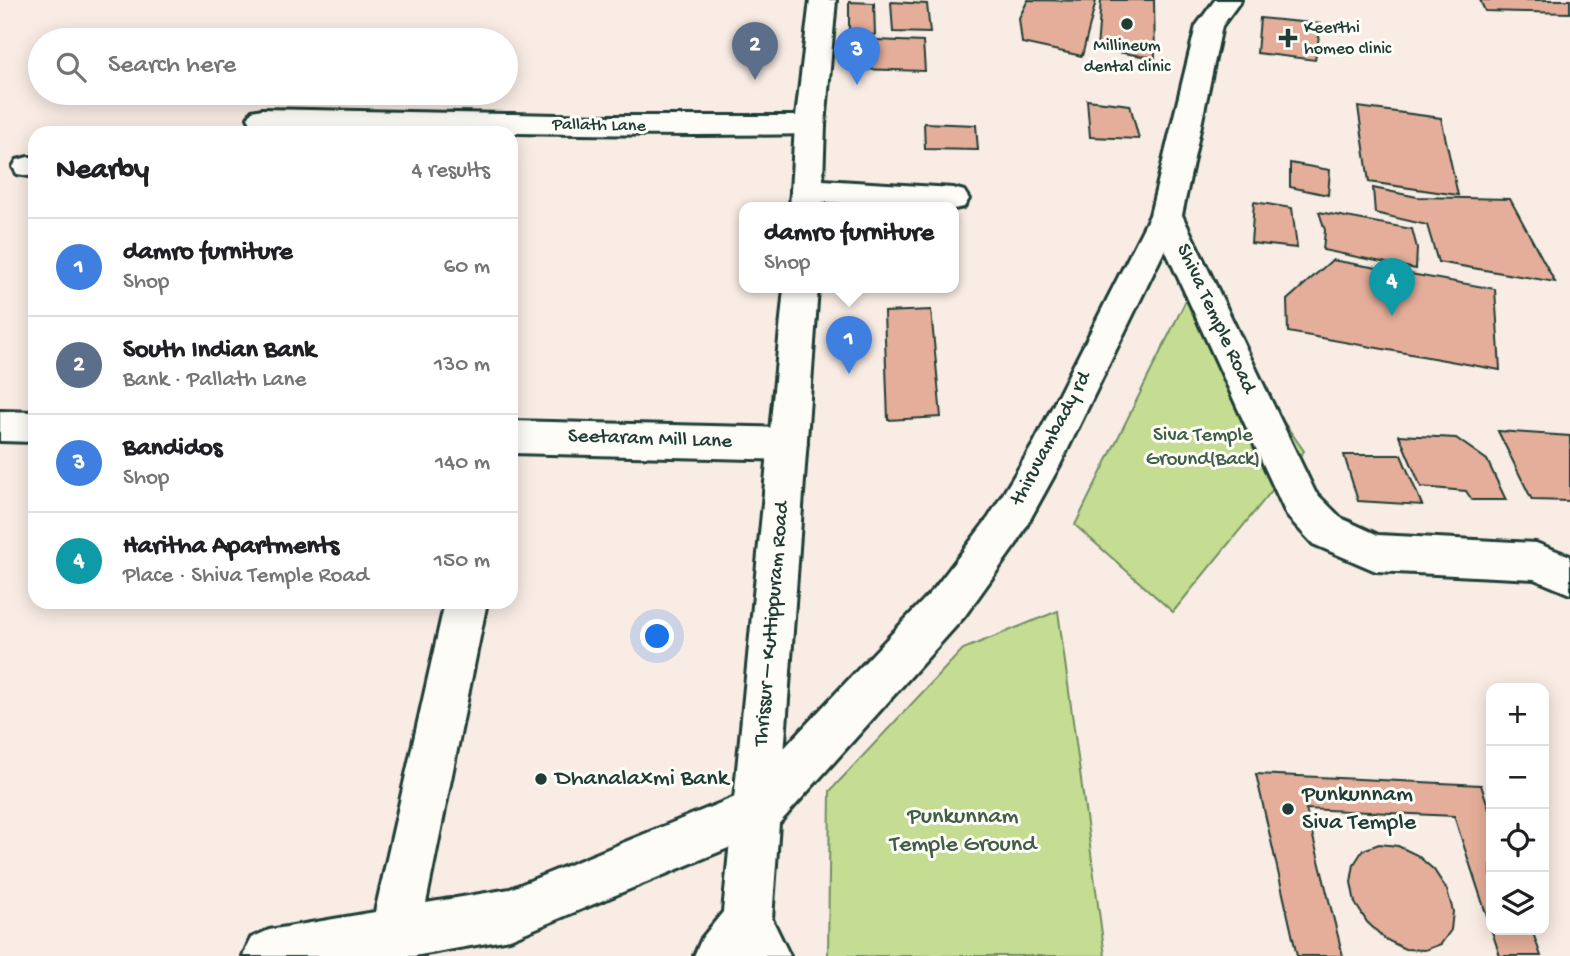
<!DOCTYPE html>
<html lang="en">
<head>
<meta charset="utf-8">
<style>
	:root { --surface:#fff; --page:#f6f6f6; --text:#202124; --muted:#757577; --line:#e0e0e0; --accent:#0b8043 }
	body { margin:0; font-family:"Gochi Hand",sans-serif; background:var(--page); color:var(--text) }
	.controls { position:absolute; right:21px; bottom:21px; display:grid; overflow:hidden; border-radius:14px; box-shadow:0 4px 18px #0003 }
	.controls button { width:63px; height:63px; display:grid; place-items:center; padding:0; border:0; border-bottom:2px solid var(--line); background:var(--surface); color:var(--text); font:35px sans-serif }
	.you { position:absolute; left:658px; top:637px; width:24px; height:24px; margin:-18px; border:5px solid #fff; border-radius:50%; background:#1a73e8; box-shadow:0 0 0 10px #1a73e833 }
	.badge { display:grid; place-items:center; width:46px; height:46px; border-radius:50%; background:var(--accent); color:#fff; font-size:23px; font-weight:700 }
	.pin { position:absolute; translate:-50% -58px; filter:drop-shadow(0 2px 4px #0008) }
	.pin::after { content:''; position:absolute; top:37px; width:24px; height:21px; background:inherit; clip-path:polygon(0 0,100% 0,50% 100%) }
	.popup { position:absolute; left:739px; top:202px; width:220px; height:91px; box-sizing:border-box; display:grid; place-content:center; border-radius:14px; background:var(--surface); filter:drop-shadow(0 2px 5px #0005); font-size:23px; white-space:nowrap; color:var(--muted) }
	.popup b { font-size:26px; color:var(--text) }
	.popup::after { content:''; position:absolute; left:50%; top:100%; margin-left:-14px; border:14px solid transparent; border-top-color:var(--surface) }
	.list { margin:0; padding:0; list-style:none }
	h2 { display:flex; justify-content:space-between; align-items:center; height:91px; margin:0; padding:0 28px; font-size:30px }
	h2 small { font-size:23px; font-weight:400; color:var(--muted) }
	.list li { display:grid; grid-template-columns:46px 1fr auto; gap:21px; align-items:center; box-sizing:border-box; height:98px; padding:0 28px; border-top:2px solid var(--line) }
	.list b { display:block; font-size:26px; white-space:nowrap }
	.list p { margin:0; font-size:23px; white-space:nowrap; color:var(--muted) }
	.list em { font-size:23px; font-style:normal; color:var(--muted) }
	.icon { flex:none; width:38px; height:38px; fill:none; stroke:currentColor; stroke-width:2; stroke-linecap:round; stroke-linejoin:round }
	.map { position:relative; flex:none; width:1570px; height:956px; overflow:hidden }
	.search { position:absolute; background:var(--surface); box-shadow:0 4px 18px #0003; left:28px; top:28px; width:490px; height:77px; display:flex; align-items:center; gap:18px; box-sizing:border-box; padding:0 24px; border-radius:38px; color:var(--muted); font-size:26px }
	.panel { position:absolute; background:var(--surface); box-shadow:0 4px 18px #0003; left:28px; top:126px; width:490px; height:483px; border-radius:21px }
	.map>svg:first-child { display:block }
</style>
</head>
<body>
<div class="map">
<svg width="1570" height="956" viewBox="0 0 1570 956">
	<rect width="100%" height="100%" fill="#f8ece4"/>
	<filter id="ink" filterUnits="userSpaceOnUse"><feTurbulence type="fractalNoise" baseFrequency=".0143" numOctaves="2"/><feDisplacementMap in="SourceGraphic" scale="14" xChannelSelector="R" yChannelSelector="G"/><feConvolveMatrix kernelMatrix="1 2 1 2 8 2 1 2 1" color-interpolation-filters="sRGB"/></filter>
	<g filter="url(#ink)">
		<g fill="#c4dd93" stroke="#728d64" stroke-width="2">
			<polygon points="1191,290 1304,451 1173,612 1075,525"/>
			<polygon points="1058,611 1105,956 828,956 830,791 963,649"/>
		</g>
		<g fill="#e5ae9a" stroke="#1f3d34" stroke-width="2">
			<polygon points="1028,0 1096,1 1082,56 1022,43 1019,18"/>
			<polygon points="1101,0 1154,0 1155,58 1097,49"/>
			<polygon points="1480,0 1570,0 1570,13 1485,11"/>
			<polygon points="849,2 874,3 875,35 849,34"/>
			<polygon points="891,2 927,4 930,33 893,32"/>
			<polygon points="1260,18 1321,24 1315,60 1257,53"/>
			<polygon points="852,39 923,42 925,71 858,69"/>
			<polygon points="1087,100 1130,105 1139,139 1090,137"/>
			<polygon points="1358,107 1441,118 1458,195 1369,182"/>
			<polygon points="924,123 976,125 978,150 925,149"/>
			<polygon points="1290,163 1330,170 1328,195 1290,187"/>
			<polygon points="1373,188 1417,197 1510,199 1555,282 1438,262 1427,225 1375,213"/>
			<polygon points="1254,202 1292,208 1297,248 1251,243"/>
			<polygon points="1319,212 1412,229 1417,248 1416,269 1323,250 1325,230"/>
			<polygon points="1332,260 1495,289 1500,370 1288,332 1287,300"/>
			<polygon points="931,310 941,417 888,420 884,312"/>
			<polygon points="1498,431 1570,436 1570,501 1532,500"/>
			<polygon points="1399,435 1456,438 1487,460 1506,500 1472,500 1466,491 1421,487"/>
			<polygon points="1344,455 1401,455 1422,505 1358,501"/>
			<polygon points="1256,774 1481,785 1491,815 1491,930 1532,930 1541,956 1500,956 1454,816 1306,809 1343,956 1297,956"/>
			<polygon points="1379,844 1398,846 1417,855 1434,870 1447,890 1453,911 1451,930 1441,944 1425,950 1405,949 1385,939 1367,922 1355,903 1351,882 1354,864 1363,850"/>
		</g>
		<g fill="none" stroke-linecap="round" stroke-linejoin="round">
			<g stroke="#1f3d34" stroke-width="6">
				<g id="minor">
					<polygon points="1215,0 1241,0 1222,26 1182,215 1315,492 1341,518 1378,535 1536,543 1570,556 1570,594 1534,579 1376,571 1313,544 1287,516 1165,249 1060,465 1017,543 964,617 774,829 510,939 414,956 243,956 251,938 269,930 375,912 445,602 487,602 426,903 510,889 740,795 934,589 989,517 1034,443 1150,215 1196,26"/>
					<path d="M262 109 604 116H810L820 118 825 125 820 132 810 134C626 137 445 132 262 127L252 125 248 118 252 111Z"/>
					<polygon points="28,157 35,157 35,177 17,174 13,167 17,160"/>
					<polygon points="806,179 953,188 964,191 969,199 964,207 954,209 806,201 795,197 791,190 795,183"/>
					<polygon points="0,411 35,412 35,442 0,441"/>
					<polygon points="511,421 788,428 801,433 807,444 801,455 788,460 511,453"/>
				</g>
			</g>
			<g stroke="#1f3d34" stroke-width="6">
				<g id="major">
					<polygon points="810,0 836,0 825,125 822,208 790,208 795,125"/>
					<polygon points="784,288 818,288 772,919 790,956 694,956 702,938 723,912"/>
				</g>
			</g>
			<use href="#minor" fill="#fdfcf7" fill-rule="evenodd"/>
			<use href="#major" fill="#fdfcf7" fill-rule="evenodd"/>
		</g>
	</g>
	<g fill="#1f3d34" stroke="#fdfcf7" stroke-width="2.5">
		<circle cx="1127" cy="24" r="7"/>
		<path d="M1284.5 27.5h7v7h7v7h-7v7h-7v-7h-7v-7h7z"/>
		<circle cx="541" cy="779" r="7"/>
		<circle cx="1288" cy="809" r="7"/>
	</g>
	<g text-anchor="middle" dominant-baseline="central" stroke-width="6" stroke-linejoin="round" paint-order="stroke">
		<g font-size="18" fill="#1f3d34" stroke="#fdfcf7" text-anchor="start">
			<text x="1304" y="28">Keerthi<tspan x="1304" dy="21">homeo clinic</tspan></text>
			<text x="1127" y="46" text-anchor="middle">Millineum<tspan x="1127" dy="21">dental clinic</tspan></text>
		</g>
		<g font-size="18" fill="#1f3d34" stroke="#fdfcf7">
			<text transform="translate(599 126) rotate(1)">Pallath Lane</text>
		</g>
		<g font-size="21" fill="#1f3d34" stroke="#fdfcf7">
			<text transform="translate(1215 319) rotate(65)">Shiva Temple Road</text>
			<text transform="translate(1052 439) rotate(-62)">thiruvambady rd</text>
			<text transform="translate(650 440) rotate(2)">Seetaram Mill Lane</text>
			<text transform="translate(773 624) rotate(-85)">Thrissur – Kuttippuram Road</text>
		</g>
		<g font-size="21" fill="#405d47" stroke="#fdfcf7">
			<text x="1203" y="436">Siva Temple<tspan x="1203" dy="24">Ground(Back)</tspan></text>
		</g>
		<g font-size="24" fill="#1f3d34" stroke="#fdfcf7" text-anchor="start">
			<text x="555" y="779">Dhanalaxmi Bank</text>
			<text x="1302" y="795">Punkunnam<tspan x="1302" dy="28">Siva Temple</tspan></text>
		</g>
		<g font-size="24" fill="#405d47" stroke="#fdfcf7">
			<text x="963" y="817">Punkunnam<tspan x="963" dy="28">Temple Ground</tspan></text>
		</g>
	</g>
</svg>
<div class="controls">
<button>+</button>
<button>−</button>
<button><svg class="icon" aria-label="locate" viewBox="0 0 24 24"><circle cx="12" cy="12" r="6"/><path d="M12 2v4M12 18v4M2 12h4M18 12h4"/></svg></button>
<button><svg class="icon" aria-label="layers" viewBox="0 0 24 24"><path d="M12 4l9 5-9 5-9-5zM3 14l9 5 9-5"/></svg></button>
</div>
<div class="you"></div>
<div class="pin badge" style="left:849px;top:374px;background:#3f7fe0">1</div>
<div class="popup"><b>damro furniture</b>Shop</div>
<div class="pin badge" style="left:755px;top:80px;background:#5c6f8a">2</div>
<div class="pin badge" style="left:857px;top:85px;background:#3f7fe0">3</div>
<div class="pin badge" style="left:1392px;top:316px;background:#0f9aa8">4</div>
<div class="search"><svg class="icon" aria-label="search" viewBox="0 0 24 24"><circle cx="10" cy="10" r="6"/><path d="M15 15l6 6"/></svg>Search here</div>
<section class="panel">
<h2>Nearby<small>4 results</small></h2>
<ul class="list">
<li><span class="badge" style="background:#3f7fe0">1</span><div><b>damro furniture</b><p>Shop</p></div><em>60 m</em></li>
<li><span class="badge" style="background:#5c6f8a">2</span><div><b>South Indian Bank</b><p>Bank · Pallath Lane</p></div><em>130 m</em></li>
<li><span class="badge" style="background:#3f7fe0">3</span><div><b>Bandidos</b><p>Shop</p></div><em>140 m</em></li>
<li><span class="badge" style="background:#0f9aa8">4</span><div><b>Haritha Apartments</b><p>Place · Shiva Temple Road</p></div><em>150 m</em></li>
</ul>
</section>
</div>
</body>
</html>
